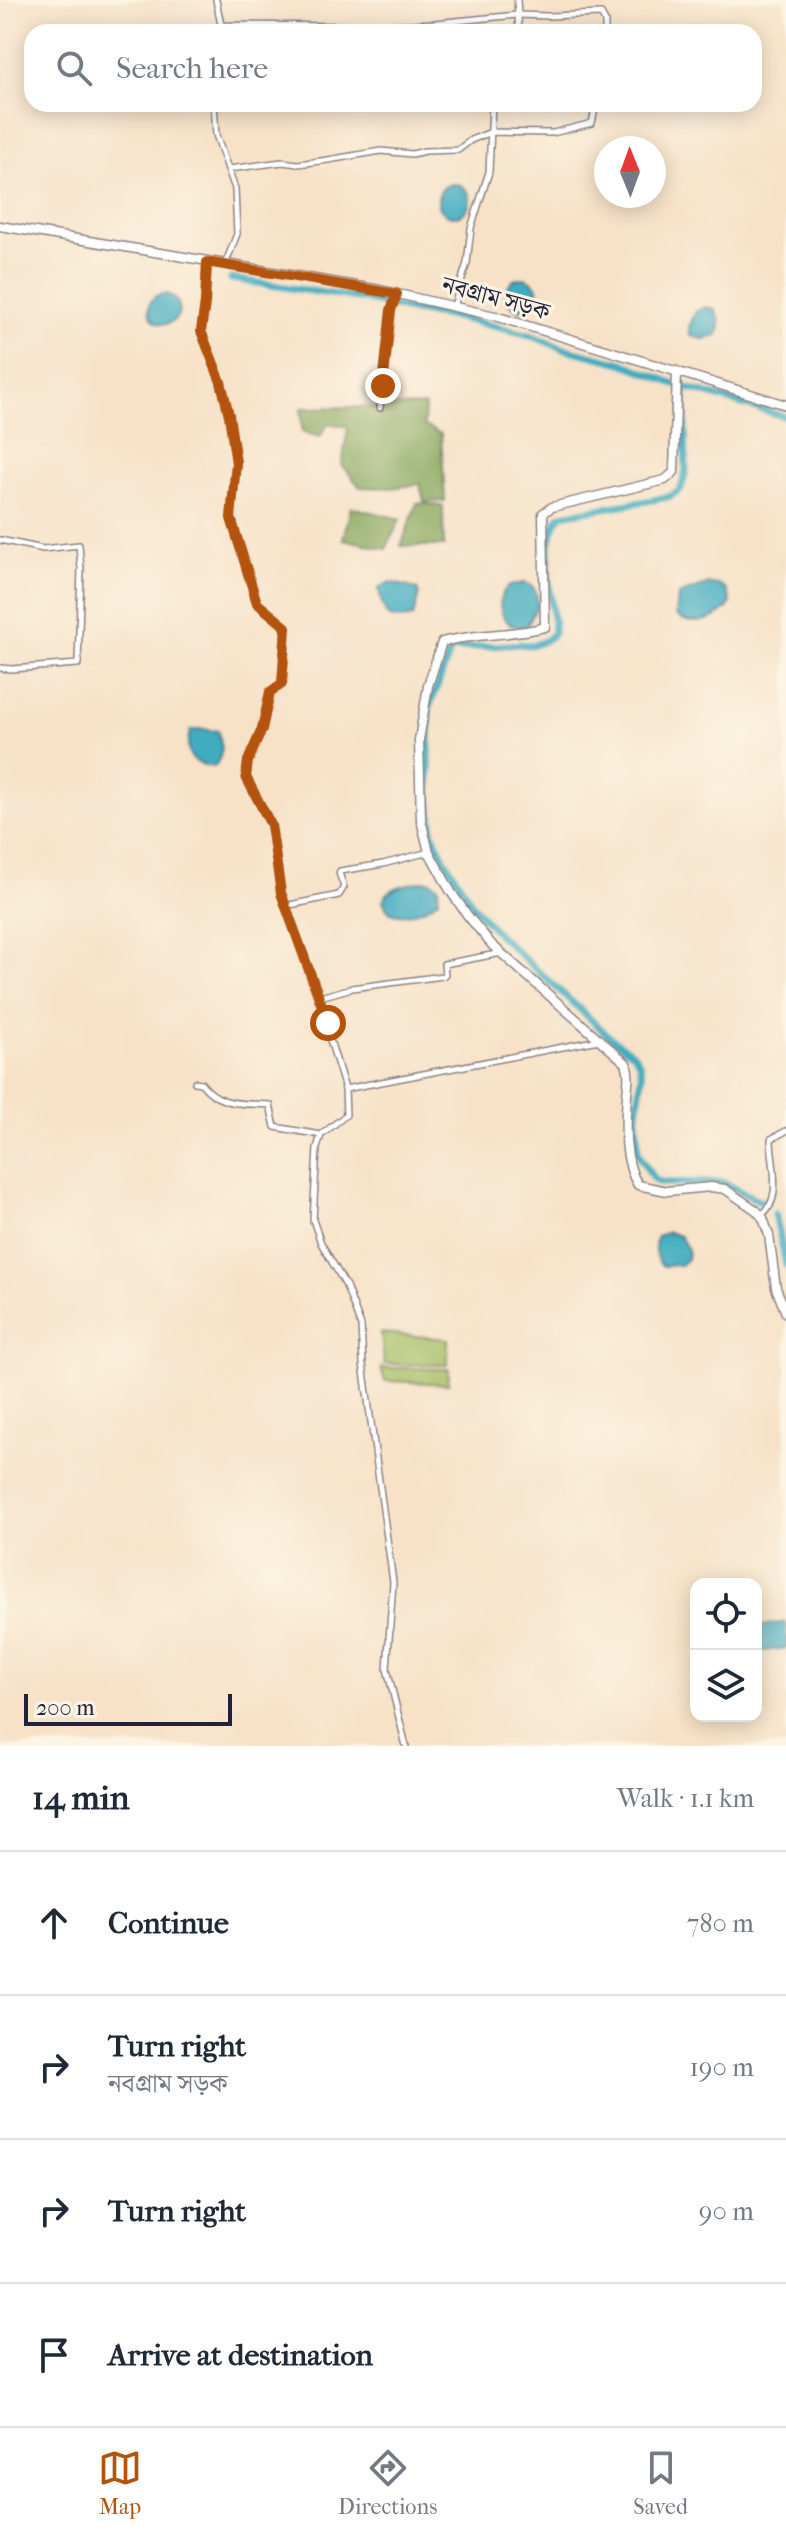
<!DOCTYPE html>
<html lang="en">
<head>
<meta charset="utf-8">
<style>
	:root { --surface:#fff; --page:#f6f6f7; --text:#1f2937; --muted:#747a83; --line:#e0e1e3; --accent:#b45309 }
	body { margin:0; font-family:"IM FELL French Canon","Noto Serif Bengali",serif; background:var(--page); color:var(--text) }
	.controls { position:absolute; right:24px; bottom:24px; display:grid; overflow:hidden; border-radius:16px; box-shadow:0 4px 20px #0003 }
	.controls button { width:72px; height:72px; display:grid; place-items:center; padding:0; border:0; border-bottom:2px solid var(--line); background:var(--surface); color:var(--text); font:40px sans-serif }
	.compass { position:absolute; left:594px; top:136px; width:72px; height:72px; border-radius:50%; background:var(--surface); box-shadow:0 4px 20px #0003; rotate:359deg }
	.scale { position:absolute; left:24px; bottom:20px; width:208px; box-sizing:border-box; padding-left:8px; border:4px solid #22223b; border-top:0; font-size:22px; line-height:28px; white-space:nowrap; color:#22223b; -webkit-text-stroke:6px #fcf5e5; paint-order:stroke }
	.stop { position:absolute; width:24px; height:24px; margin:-18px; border:6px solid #b45309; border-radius:50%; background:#fff }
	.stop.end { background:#b45309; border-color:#fff; box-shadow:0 2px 8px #0008 }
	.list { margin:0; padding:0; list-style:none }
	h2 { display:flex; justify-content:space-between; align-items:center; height:104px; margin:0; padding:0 32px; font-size:34px }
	h2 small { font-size:26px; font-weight:400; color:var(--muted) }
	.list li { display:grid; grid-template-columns:52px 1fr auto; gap:24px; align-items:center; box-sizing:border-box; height:144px; padding:0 32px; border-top:2px solid var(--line) }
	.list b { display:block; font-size:30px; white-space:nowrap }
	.list p { margin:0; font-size:26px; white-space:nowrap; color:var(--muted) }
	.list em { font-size:26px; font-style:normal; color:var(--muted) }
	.icon { flex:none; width:44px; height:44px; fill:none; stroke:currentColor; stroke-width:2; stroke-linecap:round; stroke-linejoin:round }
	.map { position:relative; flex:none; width:786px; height:1746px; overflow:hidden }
	.search { position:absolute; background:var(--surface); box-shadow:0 4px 20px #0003; left:24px; right:24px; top:24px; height:88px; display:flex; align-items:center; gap:20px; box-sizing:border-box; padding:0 28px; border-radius:24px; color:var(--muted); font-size:30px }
	.sheet { height:680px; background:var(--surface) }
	nav { display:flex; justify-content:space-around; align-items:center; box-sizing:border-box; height:112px; border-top:2px solid var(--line); background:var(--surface); font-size:22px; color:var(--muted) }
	nav a { display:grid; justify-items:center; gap:4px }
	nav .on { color:var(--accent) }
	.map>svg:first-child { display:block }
</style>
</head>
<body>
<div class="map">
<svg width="786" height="1746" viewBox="0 0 786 1746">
	<rect width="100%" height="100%" fill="#fcf5e5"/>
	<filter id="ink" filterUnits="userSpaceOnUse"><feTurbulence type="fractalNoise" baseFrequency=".0125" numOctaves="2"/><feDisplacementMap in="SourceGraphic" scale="16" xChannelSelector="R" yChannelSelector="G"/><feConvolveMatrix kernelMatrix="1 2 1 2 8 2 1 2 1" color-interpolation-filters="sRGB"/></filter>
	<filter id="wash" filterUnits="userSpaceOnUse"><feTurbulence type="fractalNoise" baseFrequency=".006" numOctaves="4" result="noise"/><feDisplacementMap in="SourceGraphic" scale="32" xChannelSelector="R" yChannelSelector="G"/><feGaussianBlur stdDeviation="1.8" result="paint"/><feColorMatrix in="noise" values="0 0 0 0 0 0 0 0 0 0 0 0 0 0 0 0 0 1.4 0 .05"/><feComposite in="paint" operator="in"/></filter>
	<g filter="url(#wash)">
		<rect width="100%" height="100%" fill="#f7e2c8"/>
		<g fill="#a5bd63" stroke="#64704f" stroke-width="2">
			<polygon points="381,1333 448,1339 448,1365 384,1364"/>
			<polygon points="381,1368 449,1369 448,1384 385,1381"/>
		</g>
		<g fill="#84a459" stroke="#53634a" stroke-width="2">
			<polygon points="425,406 424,426 441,434 445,501 424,502 420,484 391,488 360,487 342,465 348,427 328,423 320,437 302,432 301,408"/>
			<polygon points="417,503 443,506 444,546 401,546"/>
			<polygon points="351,507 400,519 386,549 343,539"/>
		</g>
		<g fill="#41acc0" stroke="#32677e" stroke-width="2">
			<circle cx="454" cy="200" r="16"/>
			<circle cx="522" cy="294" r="16"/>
			<circle cx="164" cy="309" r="15"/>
			<path d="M706 307 714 309C720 317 722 327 717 336L703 339 690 336 689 327 696 311Z"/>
			<path d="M390 582 417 589 419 594 413 617C385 624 382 611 379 588Z"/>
			<path d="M524 583C535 584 537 594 538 604L527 626C498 632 493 594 510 586 514 584 519 584 524 583Z"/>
			<path d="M709 584C725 584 727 589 731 603 720 620 691 629 676 615L678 595Z"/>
			<path d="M202 729 218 731C222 745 225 753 214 767 190 764 184 754 190 731Z"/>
			<path d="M423 881H430L438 886 439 899C425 912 389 925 383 900 390 886 408 884 423 881Z"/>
			<path d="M668 1232 680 1236 688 1250 687 1259 680 1265 663 1266C653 1258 654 1247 657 1236Z"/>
			<polygon points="786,1622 786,1648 756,1652 756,1627"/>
		</g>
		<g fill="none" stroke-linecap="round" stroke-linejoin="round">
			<g stroke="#41acc0" stroke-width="7">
				<polyline points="231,279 364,299 409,310 455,317 530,335 562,348 622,363 677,385 786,417"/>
				<path d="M684 386 686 471 681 489 671 496 653 500 561 515C537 547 553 596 554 632 547 642 534 647 521 644L451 649 429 708V790L433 835 445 860 474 907 500 936 611 1038 634 1054 639 1062 642 1075 636 1120 638 1153 651 1175 656 1181 665 1183 722 1182 766 1204"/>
				<polyline points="775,1214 786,1265"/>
			</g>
		</g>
	</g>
	<g filter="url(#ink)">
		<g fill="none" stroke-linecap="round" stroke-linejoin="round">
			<g stroke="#8c8282" stroke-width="8">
				<g id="street">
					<polyline points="216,0 221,25 368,26 435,23 517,15 548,16 601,14 605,21 605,32"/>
					<polyline points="517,0 519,32"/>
					<polyline points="214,104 216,135 235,189 237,234 225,265"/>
					<polyline points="229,169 282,162 298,164 328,160 381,151 412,154 425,151 458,150 471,140 491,132 553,133 592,123 596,104"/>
					<polyline points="207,262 205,303 201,331 221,382 229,415 236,463 231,518 257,603 286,627 282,684 270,692 262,729 248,761 246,777 271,825 281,893 328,1019 326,1027 345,1089 346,1115 321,1135 317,1148 313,1220 321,1243 346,1286 361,1326 363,1364 393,1582 387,1669 406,1746"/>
					<polyline points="454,306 467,263 471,228 489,172 492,104"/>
					<polyline points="380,408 391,310 397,294"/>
					<polyline points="0,540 43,549 79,545 81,569 78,664 12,669 0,668"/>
					<polyline points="285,906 339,895 344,887 339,873 340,871 383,864 429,852"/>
					<polyline points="320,997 352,988 443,976 445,974 444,964 502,953"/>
					<path d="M195 1082 201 1083C220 1107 241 1103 270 1105L275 1127 321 1135"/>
					<polyline points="345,1089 599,1040"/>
					<path d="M761 1215C784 1200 771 1162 771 1139L786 1131"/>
				</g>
			</g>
			<g stroke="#8c8282" stroke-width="11">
				<g id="secondary">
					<polyline points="0,226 380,290 495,316 786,405"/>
					<path d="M677 371 674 472 665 480 552 507 543 513 545 627C511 636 476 633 442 642L428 686 419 740 421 820 429 852 451 892 468 916 492 945 626 1063C630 1074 628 1083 627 1095 625 1123 623 1161 638 1185L667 1191 711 1187 725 1189 756 1210 763 1218 769 1235 776 1288 786 1313"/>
				</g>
			</g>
			<use href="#street" stroke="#fff" stroke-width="5"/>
			<use href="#secondary" stroke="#fff" stroke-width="8"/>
		</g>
	</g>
	<g fill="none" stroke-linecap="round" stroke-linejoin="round" filter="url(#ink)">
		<polyline stroke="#b45309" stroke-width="10" points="328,1023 281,893 271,825 246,777 248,761 262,729 270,692 282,684 286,627 257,603 231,518 236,463 229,415 221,382 201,331 205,303 207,262 397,294 391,310 383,386"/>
	</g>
	<g text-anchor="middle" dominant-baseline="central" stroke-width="6" stroke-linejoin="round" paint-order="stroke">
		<g font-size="24" fill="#22223b" stroke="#fcf5e5">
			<text transform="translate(496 298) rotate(15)">নবগ্রাম সড়ক</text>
		</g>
	</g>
</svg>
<div class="controls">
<button><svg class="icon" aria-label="locate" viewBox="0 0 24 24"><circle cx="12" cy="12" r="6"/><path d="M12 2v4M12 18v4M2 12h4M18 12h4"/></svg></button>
<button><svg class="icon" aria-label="layers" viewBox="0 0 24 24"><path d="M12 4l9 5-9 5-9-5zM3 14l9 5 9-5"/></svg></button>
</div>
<svg class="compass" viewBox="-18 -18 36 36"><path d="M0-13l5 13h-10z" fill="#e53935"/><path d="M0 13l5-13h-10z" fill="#747a83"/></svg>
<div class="scale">200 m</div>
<div class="stop" style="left:328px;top:1023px"></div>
<div class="stop end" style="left:383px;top:386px"></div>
<div class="search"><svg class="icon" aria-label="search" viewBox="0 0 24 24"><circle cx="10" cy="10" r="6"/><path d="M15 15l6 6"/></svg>Search here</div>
</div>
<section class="sheet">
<h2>14 min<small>Walk · 1.1 km</small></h2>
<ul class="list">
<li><svg class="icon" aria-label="ahead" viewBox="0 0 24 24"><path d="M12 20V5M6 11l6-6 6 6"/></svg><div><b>Continue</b></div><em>780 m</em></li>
<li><svg class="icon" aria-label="right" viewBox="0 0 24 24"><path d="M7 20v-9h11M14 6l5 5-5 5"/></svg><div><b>Turn right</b><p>নবগ্রাম সড়ক</p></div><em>190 m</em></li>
<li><svg class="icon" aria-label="right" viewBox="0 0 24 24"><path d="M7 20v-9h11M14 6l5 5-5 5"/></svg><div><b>Turn right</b></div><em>90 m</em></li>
<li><svg class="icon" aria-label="arrive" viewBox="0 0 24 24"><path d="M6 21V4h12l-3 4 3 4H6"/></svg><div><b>Arrive at destination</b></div></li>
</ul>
</section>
<nav>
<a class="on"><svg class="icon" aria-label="map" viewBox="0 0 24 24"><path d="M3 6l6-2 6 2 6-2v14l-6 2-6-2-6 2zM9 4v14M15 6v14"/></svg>Map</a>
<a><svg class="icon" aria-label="directions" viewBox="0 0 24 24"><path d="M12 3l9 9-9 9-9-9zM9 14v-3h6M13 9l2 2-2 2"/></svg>Directions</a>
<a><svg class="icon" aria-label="saved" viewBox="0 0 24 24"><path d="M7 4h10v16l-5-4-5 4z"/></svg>Saved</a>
</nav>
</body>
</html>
